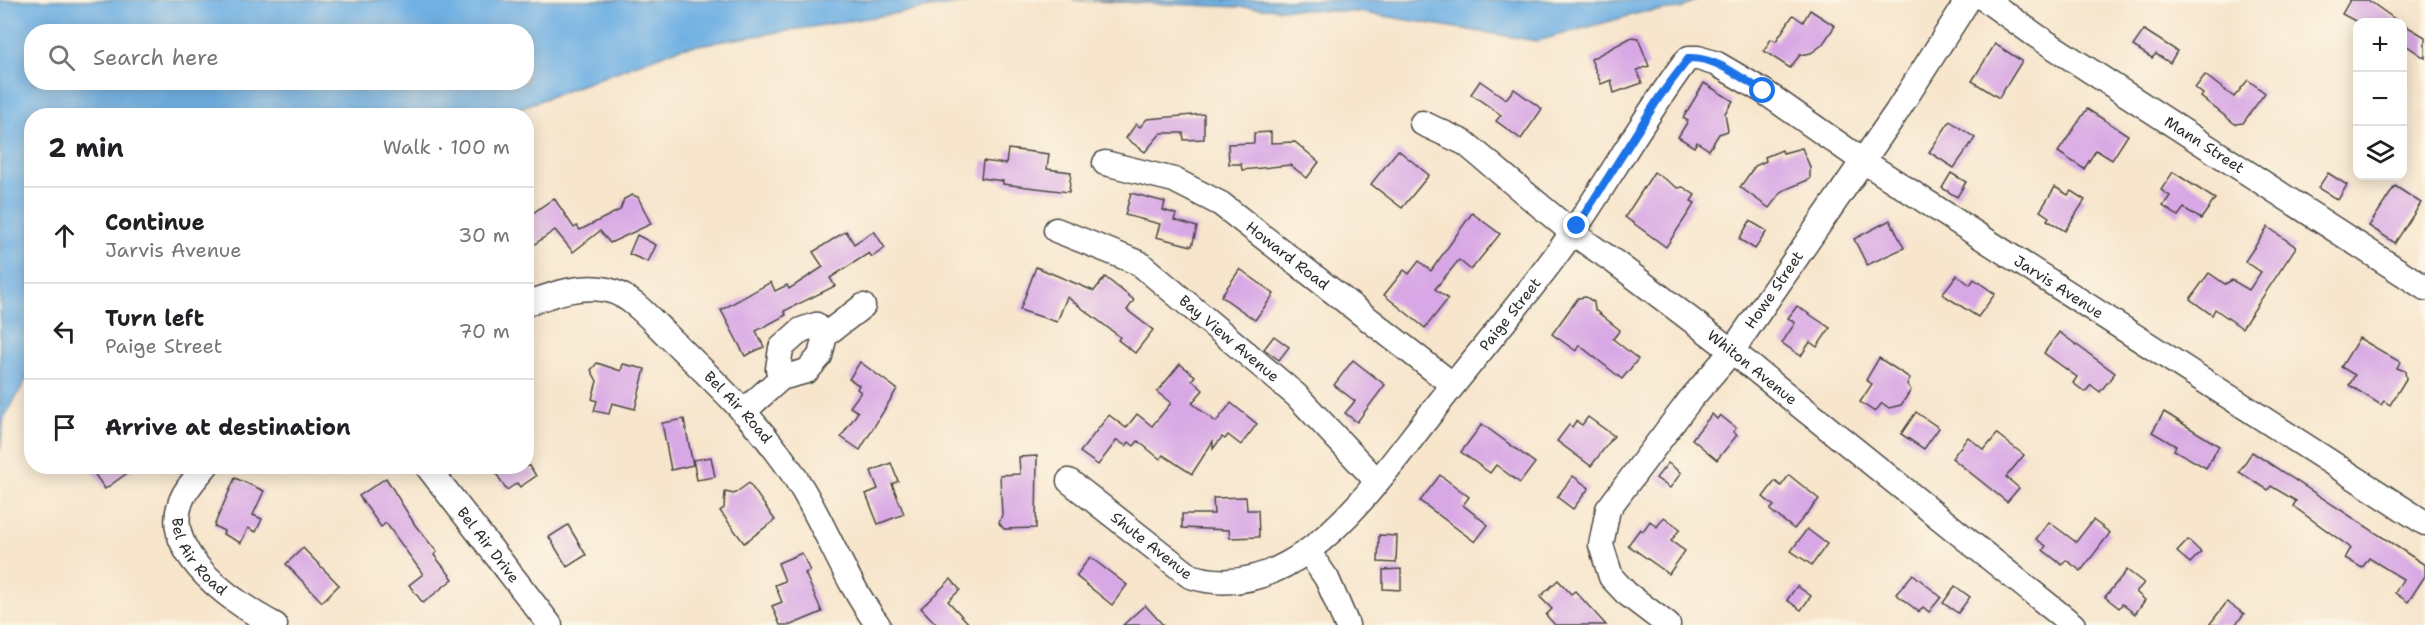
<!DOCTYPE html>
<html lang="en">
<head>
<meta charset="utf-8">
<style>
	:root { --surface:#fff; --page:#f6f6f6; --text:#202124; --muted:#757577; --line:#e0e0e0 }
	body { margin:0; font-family:"Shantell Sans",sans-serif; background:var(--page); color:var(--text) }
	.controls { position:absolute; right:18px; top:18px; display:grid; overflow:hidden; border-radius:12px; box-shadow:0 3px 15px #0003 }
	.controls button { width:54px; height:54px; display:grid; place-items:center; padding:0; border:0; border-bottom:2px solid var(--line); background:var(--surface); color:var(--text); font:30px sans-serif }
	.stop { position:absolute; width:18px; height:18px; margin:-14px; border:4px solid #1a73e8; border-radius:50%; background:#fff }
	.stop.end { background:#1a73e8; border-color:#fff; box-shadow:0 2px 6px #0008 }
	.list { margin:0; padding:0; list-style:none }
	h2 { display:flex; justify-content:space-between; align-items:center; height:78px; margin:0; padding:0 24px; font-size:26px }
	h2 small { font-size:20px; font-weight:400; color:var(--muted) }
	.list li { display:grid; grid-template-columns:39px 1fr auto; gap:18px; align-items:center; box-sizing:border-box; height:96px; padding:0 24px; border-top:2px solid var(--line) }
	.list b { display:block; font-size:22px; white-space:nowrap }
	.list p { margin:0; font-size:20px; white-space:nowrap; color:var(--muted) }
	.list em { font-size:20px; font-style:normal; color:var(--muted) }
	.icon { flex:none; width:33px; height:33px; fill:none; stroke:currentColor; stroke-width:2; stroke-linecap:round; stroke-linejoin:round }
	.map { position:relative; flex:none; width:2425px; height:625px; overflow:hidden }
	.search { position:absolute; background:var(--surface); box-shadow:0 3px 15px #0003; left:24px; top:24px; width:510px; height:66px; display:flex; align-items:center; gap:15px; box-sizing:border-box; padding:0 21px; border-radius:24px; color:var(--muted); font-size:22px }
	.panel { position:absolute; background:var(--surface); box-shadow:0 3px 15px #0003; left:24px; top:108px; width:510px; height:366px; border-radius:24px }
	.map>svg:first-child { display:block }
</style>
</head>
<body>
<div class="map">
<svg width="2425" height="625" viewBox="0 0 2425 625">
	<rect width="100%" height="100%" fill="#fcf5e5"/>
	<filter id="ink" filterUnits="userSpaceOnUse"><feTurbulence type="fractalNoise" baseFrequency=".0167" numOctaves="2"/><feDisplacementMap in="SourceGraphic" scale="12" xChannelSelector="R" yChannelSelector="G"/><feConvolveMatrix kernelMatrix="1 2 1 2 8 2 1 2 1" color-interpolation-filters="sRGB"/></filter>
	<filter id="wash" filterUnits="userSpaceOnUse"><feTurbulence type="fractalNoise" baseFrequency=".008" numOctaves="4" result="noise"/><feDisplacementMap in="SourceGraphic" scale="24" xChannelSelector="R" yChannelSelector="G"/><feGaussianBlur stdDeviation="1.35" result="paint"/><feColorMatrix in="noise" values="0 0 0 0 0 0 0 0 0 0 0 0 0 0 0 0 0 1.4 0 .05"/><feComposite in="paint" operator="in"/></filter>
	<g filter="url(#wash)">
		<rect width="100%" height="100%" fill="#f7e5cc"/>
		<g fill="#70b0e3" stroke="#4e6e87" stroke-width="1.5" fill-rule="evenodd">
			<path d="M0 0H980L680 48 501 115 32 116 31 371 4 418 0 450ZM32 32H526V82H32Z"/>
			<polygon points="1073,0 1696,0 1681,9 1643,12 1537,41 1359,12"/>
		</g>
		<g id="blocks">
			<g fill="#d8a7e5">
				<polygon points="2350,0 2368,0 2399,22 2357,22 2342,14"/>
				<polygon points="1810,10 1835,26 1822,45 1811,53 1800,55 1790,68 1764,51 1771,39 1776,41 1793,15 1803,22"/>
				<polygon points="2403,24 2425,37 2425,58 2403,43"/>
				<polygon points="2144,30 2177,51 2170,63 2156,54 2152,58 2133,46"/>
				<polygon points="1632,37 1638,38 1649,66 1637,70 1642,83 1614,93 1611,80 1601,84 1591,59"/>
				<polygon points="1995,44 2022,61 1999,98 1972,81"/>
				<polygon points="2205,75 2234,97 2248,80 2265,93 2243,123 2235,124 2201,97 2203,94 2195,88"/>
				<polygon points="1480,81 1506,99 1514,89 1542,109 1521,139 1496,121 1501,115 1471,94"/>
				<polygon points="1704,83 1733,101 1725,113 1728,131 1719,134 1709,150 1697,142 1694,147 1678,137 1688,121 1683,118"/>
				<polygon points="2087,109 2128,135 2112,160 2096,150 2084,169 2058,152"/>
				<polygon points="1204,114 1204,139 1184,140 1183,133 1161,133 1145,152 1126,138 1136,124 1140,127 1147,119"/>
				<polygon points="1950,121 1975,138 1954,168 1929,152"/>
				<polygon points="1271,132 1271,143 1295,142 1319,162 1307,178 1290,165 1242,170 1241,164 1229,164 1228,144 1254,143 1254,133"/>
				<polygon points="1802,148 1810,167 1810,179 1782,191 1769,208 1740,187 1755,166 1766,161 1765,157 1782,150 1783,153"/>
				<polygon points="1008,149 1049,154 1047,169 1071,172 1069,192 1003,184 1003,181 981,178 983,161 1006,164"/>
				<polygon points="1398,150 1429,175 1402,208 1371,184"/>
				<polygon points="1654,172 1678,188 1683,187 1695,195 1691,201 1695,203 1666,247 1625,217"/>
				<polygon points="2173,172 2215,199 2201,219 2184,208 2178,216 2163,206 2170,196 2161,190"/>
				<polygon points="1951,173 1966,182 1957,197 1942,188"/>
				<polygon points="2328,173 2347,185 2338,200 2318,188"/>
				<polygon points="2395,186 2421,203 2395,243 2369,226"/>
				<polygon points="2055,187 2068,195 2071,191 2085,200 2065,231 2047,220 2049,217 2040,211"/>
				<polygon points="1131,193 1165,202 1163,210 1176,214 1174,220 1197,227 1192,246 1156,237 1160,224 1125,215"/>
				<polygon points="632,195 638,197 651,224 610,243 600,231 573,252 555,230 526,250 526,218 554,198 574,228 577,226 580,230 620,210 624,199"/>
				<polygon points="1472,213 1500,234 1471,270 1459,260 1435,289 1448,299 1425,328 1384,295 1404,270 1409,274 1419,261 1431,271"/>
				<polygon points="1890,220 1904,248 1867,265 1854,239"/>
				<polygon points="1750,221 1767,231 1755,249 1739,239"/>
				<polygon points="2268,227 2296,247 2242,328 2215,309 2212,315 2190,299 2209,273 2225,284 2232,280 2249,290 2261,272 2245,261"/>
				<polygon points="846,231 854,244 874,231 885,248 872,257 869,253 830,278 835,286 784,311 786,315 756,331 764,347 745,356 721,310 771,282 775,291 787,285 789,289 823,267 813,252"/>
				<polygon points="637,235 656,245 648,262 629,254"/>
				<polygon points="1036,267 1094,291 1105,277 1134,300 1127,310 1153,330 1135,353 1118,340 1120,337 1067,297 1057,322 1020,310"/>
				<polygon points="1240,269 1274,294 1255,320 1221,296"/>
				<polygon points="1957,275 1970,285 1974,279 1995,294 1978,317 1942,294"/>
				<polygon points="1586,297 1594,302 1595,310 1620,330 1613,339 1638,359 1622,379 1579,345 1576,351 1552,334 1578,298"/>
				<polygon points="1797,306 1830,328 1817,347 1810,342 1801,356 1782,343 1795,323 1788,318"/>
				<polygon points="2059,332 2115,373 2100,392 2091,385 2085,392 2073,383 2077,377 2044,353"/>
				<polygon points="1274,336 1289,347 1279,360 1264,349"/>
				<polygon points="2359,338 2400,362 2397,368 2405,371 2406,379 2390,405 2384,401 2381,405 2349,385 2355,375 2341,367"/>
				<polygon points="1879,358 1910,378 1907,384 1911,390 1901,405 1889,408 1882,403 1875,412 1860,402 1872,384 1866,380"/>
				<polygon points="1353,360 1385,385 1357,422 1345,413 1355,401 1334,385"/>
				<polygon points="860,362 897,389 860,450 841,437 858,412 850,407 861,392 857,389 859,385 849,379"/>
				<polygon points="597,363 621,371 623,364 645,369 635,409 612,403 609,414 594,411 597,401 592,399 597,381 591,370"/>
				<polygon points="1180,364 1195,376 1192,380 1203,390 1192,403 1216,422 1231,403 1257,424 1241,445 1228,435 1225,439 1222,437 1213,449 1213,441 1192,474 1163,455 1160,459 1138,441 1134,446 1129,442 1126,446 1117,440 1098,465 1080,452 1109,415 1126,428 1137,414 1152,426 1171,403 1157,392"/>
				<polygon points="1916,412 1939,428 1924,449 1901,434"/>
				<polygon points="2164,412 2219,446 2206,468 2174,450 2176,446 2152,432"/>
				<polygon points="1712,414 1717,419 1720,415 1736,428 1733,432 1737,435 1717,460 1692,439"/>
				<polygon points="1588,417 1614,436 1591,466 1557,441 1569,425 1572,427 1576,421 1582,425"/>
				<polygon points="684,419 693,465 671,470 662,423"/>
				<polygon points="1482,424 1535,463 1520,483 1496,465 1490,473 1461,452"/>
				<polygon points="1997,434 2024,455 2006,477 2019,488 2007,502 1952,458 1968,437 1984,450"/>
				<polygon points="2252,452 2425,565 2425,576 2408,602 2395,593 2403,579 2369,558 2362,568 2345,558 2351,548 2293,506 2296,501 2271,486 2268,490 2239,472"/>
				<polygon points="1037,456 1036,528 1004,529 999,523 1002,515 1000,475 1020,474 1019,457"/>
				<polygon points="711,457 715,477 697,480 693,460"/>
				<polygon points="891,463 898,481 892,484 904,514 878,524 866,494 878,489 871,471"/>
				<polygon points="1668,463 1681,473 1670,488 1656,478"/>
				<polygon points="89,466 137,466 105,489"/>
				<polygon points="491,466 530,466 536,476 520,487 517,483 507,490"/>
				<polygon points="1440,475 1469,497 1463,505 1488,525 1475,542 1420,501"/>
				<polygon points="1789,475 1819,499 1794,529 1770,510 1774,506 1763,497 1775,481 1781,486"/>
				<polygon points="1573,476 1589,488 1573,509 1557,497"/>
				<polygon points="235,478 264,491 253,515 262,519 256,532 248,528 241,543 223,534 224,531 214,526"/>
				<polygon points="386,478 415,525 437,552 434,555 453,579 423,603 409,585 423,574 386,523 381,527 359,496"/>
				<polygon points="749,483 775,520 744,543 720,511 724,508 725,492 734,494"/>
				<polygon points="1246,497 1247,510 1258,510 1259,537 1230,538 1229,530 1182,528 1182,514 1214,514 1213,498"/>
				<polygon points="1664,517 1680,529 1671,541 1685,551 1669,574 1628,545 1640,529 1643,531 1650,521 1657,527"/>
				<polygon points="2093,520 2110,533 2081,571 2066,560 2062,565 2043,550 2046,546 2036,539 2049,522 2076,542"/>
				<polygon points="568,525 586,555 567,567 549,537"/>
				<polygon points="1807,529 1827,544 1812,565 1791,551"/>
				<polygon points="1379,535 1397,536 1396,563 1378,562"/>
				<polygon points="2188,540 2201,552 2190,563 2177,552"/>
				<polygon points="303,548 339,585 322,602 286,564"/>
				<polygon points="802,553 810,571 805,573 822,612 791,625 780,625 772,606 782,602 775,585 785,581 778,563"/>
				<polygon points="1090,557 1127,585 1112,605 1076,576"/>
				<polygon points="1401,569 1401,590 1383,589 1383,570"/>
				<polygon points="2127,570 2144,583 2136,592 2145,600 2135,614 2122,604 2119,608 2105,597"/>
				<polygon points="1913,574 1941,597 1929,612 1923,607 1919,612 1896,594"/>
				<polygon points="951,579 960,590 948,601 970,625 937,625 921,608"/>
				<polygon points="1558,580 1571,594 1575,591 1606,625 1555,625 1546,615 1552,609 1540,597"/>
				<polygon points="1797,586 1811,596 1801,610 1787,600"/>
				<polygon points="1955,586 1970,597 1958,613 1943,603"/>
				<polygon points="2227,602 2244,614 2235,625 2209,625"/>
				<polygon points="1145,605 1163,625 1123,625"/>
			</g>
		</g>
	</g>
	<g filter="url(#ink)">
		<use href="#blocks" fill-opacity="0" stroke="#4a4743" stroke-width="1.5"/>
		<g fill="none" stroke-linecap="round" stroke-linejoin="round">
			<g stroke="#4a4743" stroke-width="27">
				<g id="minor">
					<path id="s1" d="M1986 0 2035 35 2425 288"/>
					<path id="s2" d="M1422 123 1465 143 1574 234 1616 263 1732 351 2073 625"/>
					<path id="s3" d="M1105 163 1174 180 1221 204 1453 385"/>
					<path id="s4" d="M1056 230 1139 263 1296 395 1377 481"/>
					<path id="s5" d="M526 304C553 294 582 283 611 291 633 297 654 323 671 339 718 385 769 432 803 490 829 535 847 583 878 625"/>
					<polyline points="825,335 863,306"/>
					<polyline points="743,412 781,378 807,371 820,356 825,335 816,325 801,330 781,348 778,369 781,378"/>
					<path id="s6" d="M206 466C197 477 186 488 181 501 160 554 236 604 275 625"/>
					<path id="s7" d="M427 466 550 625"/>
					<path id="s8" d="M1069 481 1190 576C1233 590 1273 576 1309 550 1358 513 1394 460 1432 412 1480 350 1533 290 1577 226 1613 172 1646 115 1684 63L1689 58H1698L1717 64 1763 91 1863 161 2425 523"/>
					<polyline points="1308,551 1327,579 1347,625"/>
					<path id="s9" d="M1668 625 1626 593 1611 577 1601 545 1608 509 1690 400 1732 351 1896 113 1968 0"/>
				</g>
			</g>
			<use href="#minor" stroke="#fff" stroke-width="24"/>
		</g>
	</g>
	<g fill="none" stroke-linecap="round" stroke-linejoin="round" filter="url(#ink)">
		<path stroke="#1a73e8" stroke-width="8" d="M1577 226 1660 96 1689 58C1716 57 1741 78 1763 91"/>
	</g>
	<g text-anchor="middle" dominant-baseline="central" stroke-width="4.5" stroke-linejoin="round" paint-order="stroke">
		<g font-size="15" fill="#2b2b2b" stroke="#fcf5e5">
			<text stroke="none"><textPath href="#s1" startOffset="262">Mann Street</textPath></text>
			<text stroke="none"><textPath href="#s3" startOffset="208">Howard Road</textPath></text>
			<text stroke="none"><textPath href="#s8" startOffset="1341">Jarvis Avenue</textPath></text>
			<text stroke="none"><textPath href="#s9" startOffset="420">Howe Street</textPath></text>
			<text stroke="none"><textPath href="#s8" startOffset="591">Paige Street</textPath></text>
			<text stroke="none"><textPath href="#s4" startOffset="207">Bay View Avenue</textPath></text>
			<text stroke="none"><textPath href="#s2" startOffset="412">Whiton Avenue</textPath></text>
			<text stroke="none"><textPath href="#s5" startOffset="261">Bel Air Road</textPath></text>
			<text stroke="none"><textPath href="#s8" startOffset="105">Shute Avenue</textPath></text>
			<text stroke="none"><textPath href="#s7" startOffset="100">Bel Air Drive</textPath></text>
			<text stroke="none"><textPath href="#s6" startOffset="106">Bel Air Road</textPath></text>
		</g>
	</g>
</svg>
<div class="controls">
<button>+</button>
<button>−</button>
<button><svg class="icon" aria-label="layers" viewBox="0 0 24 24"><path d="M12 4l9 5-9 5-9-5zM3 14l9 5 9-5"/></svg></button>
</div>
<div class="stop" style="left:1763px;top:91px"></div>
<div class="stop end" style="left:1577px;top:226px"></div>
<div class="search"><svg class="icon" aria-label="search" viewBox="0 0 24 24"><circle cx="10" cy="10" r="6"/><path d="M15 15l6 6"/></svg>Search here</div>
<section class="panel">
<h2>2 min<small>Walk · 100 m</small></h2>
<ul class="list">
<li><svg class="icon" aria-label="ahead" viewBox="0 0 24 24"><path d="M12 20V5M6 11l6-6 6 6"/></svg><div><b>Continue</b><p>Jarvis Avenue</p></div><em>30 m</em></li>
<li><svg class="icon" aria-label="left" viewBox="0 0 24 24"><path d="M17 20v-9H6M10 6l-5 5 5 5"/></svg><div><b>Turn left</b><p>Paige Street</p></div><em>70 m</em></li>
<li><svg class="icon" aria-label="arrive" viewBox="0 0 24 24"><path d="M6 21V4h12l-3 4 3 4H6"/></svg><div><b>Arrive at destination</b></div></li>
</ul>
</section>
</div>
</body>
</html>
